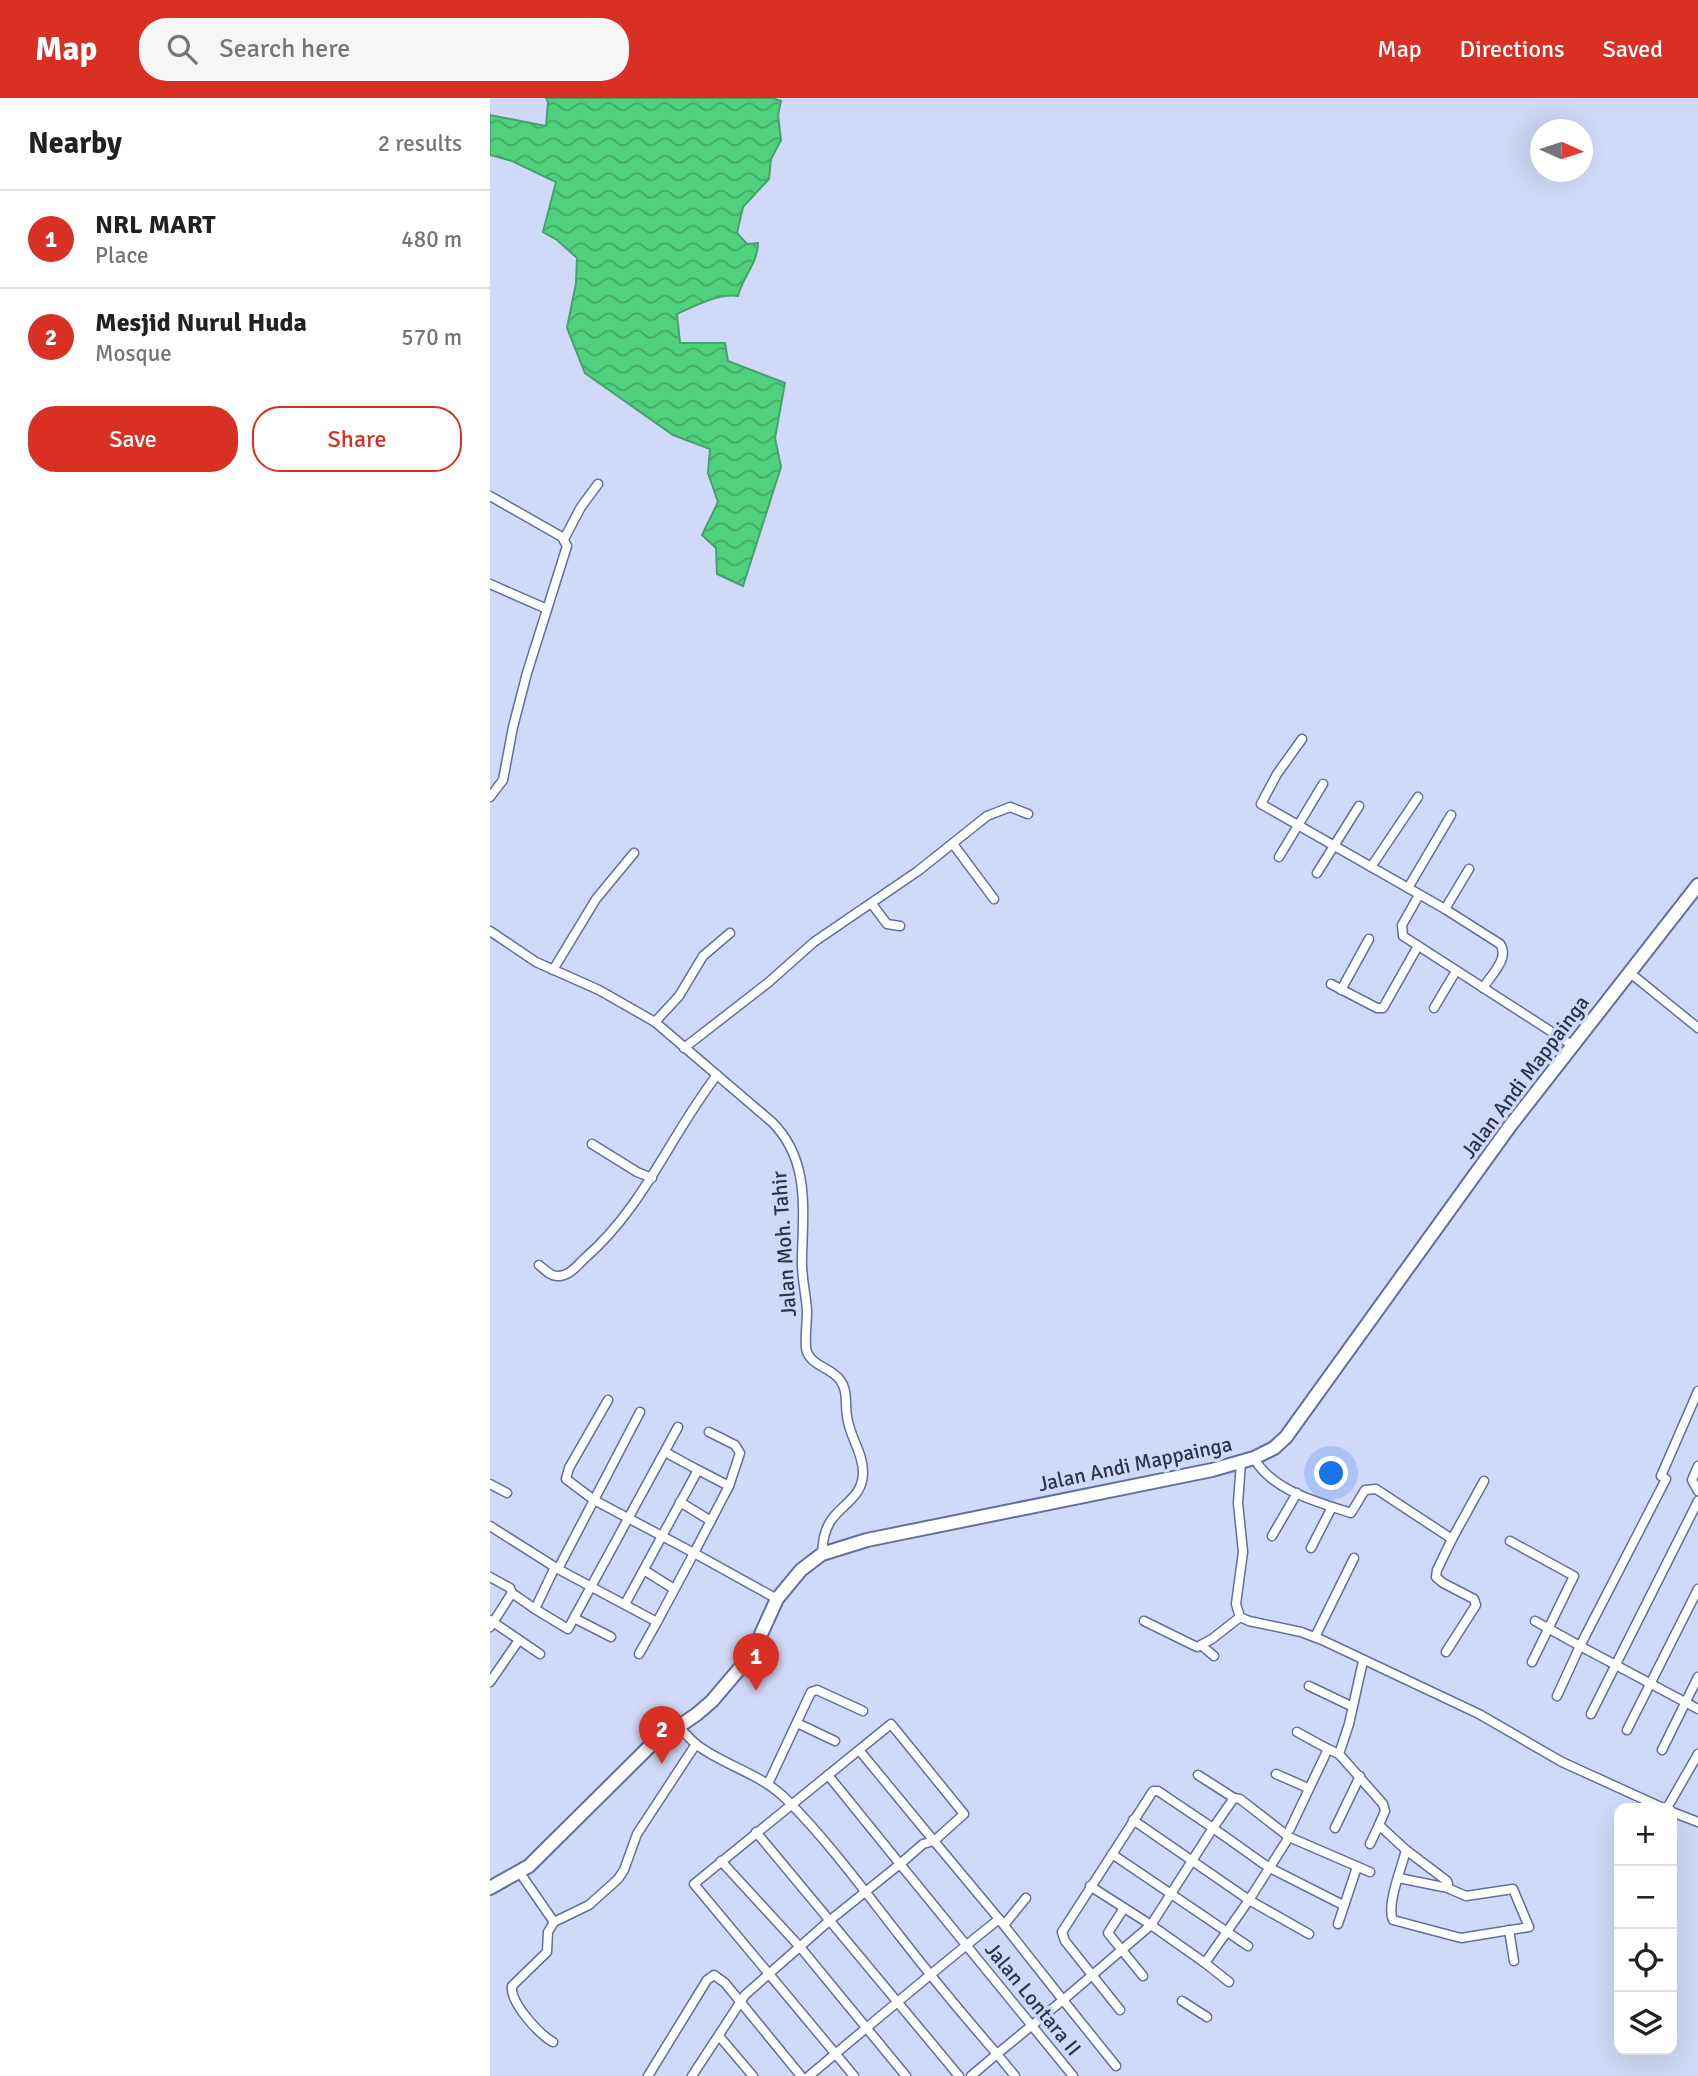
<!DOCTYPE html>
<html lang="en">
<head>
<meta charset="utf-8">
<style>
	:root { --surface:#fff; --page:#f6f6f6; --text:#202124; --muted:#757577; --line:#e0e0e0; --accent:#d93025 }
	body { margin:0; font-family:Signika,sans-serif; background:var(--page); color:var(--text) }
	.controls { position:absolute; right:21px; bottom:21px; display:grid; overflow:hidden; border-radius:14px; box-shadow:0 7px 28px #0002 }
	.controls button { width:63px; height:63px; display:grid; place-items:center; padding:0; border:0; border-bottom:2px solid var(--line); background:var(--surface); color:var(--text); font:35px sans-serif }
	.compass { position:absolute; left:1040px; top:21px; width:63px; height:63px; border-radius:50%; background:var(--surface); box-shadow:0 7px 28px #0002; rotate:93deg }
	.you { position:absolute; left:842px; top:1376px; width:24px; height:24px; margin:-18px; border:5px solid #fff; border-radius:50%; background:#1a73e8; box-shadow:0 0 0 10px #1a73e833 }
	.badge { display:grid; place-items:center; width:46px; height:46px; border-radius:50%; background:var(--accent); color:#fff; font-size:23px; font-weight:700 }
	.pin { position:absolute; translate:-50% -58px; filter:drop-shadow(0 2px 4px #0008) }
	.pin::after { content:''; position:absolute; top:37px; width:24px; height:21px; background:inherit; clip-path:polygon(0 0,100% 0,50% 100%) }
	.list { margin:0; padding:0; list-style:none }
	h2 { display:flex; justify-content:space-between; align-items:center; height:91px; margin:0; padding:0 28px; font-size:30px }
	h2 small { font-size:23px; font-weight:400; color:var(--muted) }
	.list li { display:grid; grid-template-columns:46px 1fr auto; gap:21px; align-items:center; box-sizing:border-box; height:98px; padding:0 28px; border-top:2px solid var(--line) }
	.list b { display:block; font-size:26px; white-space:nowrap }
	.list p { margin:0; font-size:23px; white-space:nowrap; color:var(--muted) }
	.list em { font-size:23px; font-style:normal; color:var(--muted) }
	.actions { display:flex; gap:14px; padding:21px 28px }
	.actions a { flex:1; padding:16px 0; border:2px solid var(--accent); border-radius:28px; text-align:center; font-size:24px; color:var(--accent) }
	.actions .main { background:var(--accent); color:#fff }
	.icon { flex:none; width:38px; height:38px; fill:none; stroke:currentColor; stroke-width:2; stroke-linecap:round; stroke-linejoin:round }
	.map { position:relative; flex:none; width:1208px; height:1978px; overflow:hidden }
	header { display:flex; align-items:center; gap:42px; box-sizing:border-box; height:98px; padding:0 35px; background:var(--accent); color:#fff }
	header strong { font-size:33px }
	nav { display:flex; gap:38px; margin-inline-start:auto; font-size:24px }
	.search { width:490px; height:63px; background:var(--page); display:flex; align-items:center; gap:18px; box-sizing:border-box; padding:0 24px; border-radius:28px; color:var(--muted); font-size:26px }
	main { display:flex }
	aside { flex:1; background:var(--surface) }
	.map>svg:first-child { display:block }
</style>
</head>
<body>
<header>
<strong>Map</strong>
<div class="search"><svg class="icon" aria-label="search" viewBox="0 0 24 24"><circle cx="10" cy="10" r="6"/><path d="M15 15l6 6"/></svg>Search here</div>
<nav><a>Map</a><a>Directions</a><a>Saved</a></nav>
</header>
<main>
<aside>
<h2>Nearby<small>2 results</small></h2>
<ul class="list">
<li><span class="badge">1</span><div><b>NRL MART</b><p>Place</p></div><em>480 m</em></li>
<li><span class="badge">2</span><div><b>Mesjid Nurul Huda</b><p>Mosque</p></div><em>570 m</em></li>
</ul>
<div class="actions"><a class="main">Save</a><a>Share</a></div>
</aside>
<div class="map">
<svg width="1208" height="1978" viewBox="0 0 1208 1978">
	<defs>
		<pattern id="water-waves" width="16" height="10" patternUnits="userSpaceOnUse" patternTransform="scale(1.75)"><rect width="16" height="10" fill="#4fd17d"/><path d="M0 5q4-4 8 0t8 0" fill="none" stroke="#42aa68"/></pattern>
	</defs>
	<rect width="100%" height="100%" fill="#d0d9f7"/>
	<path fill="url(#water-waves)" stroke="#45a26d" stroke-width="2" d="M56 0H282L291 3 288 17 291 42 281 61 279 81 253 109 247 135 257 146 268 145C268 165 253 178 248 198 229 195 204 208 187 216L190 245H235L238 263 295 285 285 340 291 369 253 488 227 476 226 450 212 437 228 404 218 375 220 351 183 337 95 275 77 230 86 185 87 160 67 142 53 134 66 84 22 63 0 57V17L56 28 58 4Z"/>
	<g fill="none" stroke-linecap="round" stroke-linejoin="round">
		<g stroke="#636f9c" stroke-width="11">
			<g id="minor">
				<polyline points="0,398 72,439 77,448 37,575 23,629 13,682 0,699"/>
				<polyline points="74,441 91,409 108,386"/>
				<polyline points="0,486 57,511"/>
				<path d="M812 641 787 676 771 706 955 811 1010 846C1020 860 1001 877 993 890"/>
				<polyline points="463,746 504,801"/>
				<polyline points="789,759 833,686"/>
				<polyline points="881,769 928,699"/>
				<polyline points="827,775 869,708"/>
				<polyline points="918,790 961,717"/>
				<polyline points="929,797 912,827 913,838 1082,947"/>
				<polyline points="382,806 397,826 410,828"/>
				<polyline points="955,811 979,771"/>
				<path d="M0 833 46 864 109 892 165 924 282 1024C320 1062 313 1111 312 1160 311 1178 316 1195 317 1213 317 1225 315 1238 316 1250 319 1268 341 1269 350 1282 358 1292 355 1306 357 1318 359 1338 373 1354 373 1374 373 1398 355 1404 342 1421 334 1432 333 1443 332 1456"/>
				<polyline points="63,872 106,801 144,755"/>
				<polyline points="1139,874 1208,930"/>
				<polyline points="841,886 887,910 893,910 928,848"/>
				<polyline points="851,892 879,841"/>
				<polyline points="944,910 966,873"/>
				<polyline points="165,924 189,898 213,858 240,835"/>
				<polyline points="194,950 279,884 324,844 428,773 497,718 520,709 538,716"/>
				<polyline points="102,1046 147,1074 162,1080"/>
				<path d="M49 1167C54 1171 60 1178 67 1178 78 1179 87 1168 94 1161 155 1108 179 1039 227 977"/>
				<polyline points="1208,1293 1171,1378 1176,1381 1090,1548 1208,1611"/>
				<polyline points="118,1302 79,1370 76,1381 104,1402 204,1455 239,1388 250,1355 245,1347 219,1334"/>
				<polyline points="150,1314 68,1471 167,1524 204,1455 287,1501"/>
				<polyline points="175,1354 208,1372"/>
				<path d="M764 1360C782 1393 828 1404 861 1415L875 1392 886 1391 962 1441 947 1472 946 1479 953 1485 984 1501 986 1507 956 1554"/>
				<polyline points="751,1364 748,1405 753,1454 746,1506 750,1519 759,1523 811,1534 832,1542 989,1616 1072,1664 1173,1710"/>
				<polyline points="1208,1368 1202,1382 1208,1393"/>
				<polyline points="0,1386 17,1395"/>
				<polyline points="190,1404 221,1423"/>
				<polyline points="0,1428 68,1471"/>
				<polyline points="782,1438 807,1395"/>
				<polyline points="962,1441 994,1383"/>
				<polyline points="1020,1443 1084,1478 1042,1564"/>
				<polyline points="821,1450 842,1409"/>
				<polyline points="65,1469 45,1511 78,1531 84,1520"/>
				<polyline points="154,1472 184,1491"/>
				<polyline points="0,1479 20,1490 22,1495 45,1511"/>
				<polyline points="135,1506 208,1372 239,1388"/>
				<polyline points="0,1522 50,1556"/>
				<polyline points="654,1523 707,1549 722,1541 750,1519"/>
				<polyline points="1045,1523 1090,1548 1067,1598"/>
				<polyline points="0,1529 22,1495"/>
				<polyline points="121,1539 84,1520 188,1329"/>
				<polyline points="825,1539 864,1460"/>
				<polyline points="711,1547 724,1558"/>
				<polyline points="149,1556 167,1524"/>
				<polyline points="873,1563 859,1626 849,1656 893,1706 895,1713 889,1727 916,1752 957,1783 958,1786 953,1789 909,1780"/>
				<polyline points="0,1584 29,1542"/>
				<polyline points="819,1588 861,1608"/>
				<polyline points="1101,1616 1208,1403"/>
				<polyline points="307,1625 345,1643"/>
				<path d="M188 1628C194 1634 200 1641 207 1647 235 1668 272 1676 297 1702 338 1743 373 1791 409 1837 440 1877 473 1917 507 1956L573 1902 509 1821C445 1872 382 1925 319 1978"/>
				<polyline points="1137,1632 1208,1491"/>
				<polyline points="807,1634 838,1651"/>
				<polyline points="1172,1652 1208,1579"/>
				<polyline points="786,1676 818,1690"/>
				<polyline points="338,1677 410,1766 433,1746 444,1743 509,1821"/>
				<polyline points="708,1677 744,1700"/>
				<polyline points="278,1686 321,1594 327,1592 373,1613"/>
				<polyline points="1177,1710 1208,1656"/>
				<polyline points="1182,1714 1208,1724"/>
				<polyline points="643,1722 759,1802 819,1836"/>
				<polyline points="845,1730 870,1678"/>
				<polyline points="800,1731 838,1651 849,1656"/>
				<polyline points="266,1734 469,1978"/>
				<polyline points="880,1746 889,1727"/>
				<path d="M916 1752C912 1769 896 1807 903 1822L971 1840 1039 1829 1023 1791 976 1798 955 1789"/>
				<polyline points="622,1756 758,1848"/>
				<polyline points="231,1763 310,1849 416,1978"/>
				<polyline points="30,1775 64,1824 99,1807 128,1781 134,1772 147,1736 206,1646"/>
				<polyline points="600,1788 661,1827 715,1865 759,1802 799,1739"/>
				<polyline points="634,1810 618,1835 653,1878"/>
				<polyline points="848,1826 867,1769"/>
				<polyline points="514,1827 536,1800"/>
				<polyline points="1019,1832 1024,1863"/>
				<polyline points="715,1865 739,1884"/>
				<polyline points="692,1903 717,1919"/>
				<polyline points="630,1912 575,1843 572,1834 663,1693 668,1693 723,1730 744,1700 750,1701 799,1739 880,1774"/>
				<polyline points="229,1938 263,1978"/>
				<path d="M63 1944C49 1936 20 1905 22 1888L57 1854 58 1834 64 1824"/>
				<polyline points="626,1968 573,1902 661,1827 723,1730 778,1769 853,1807"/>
				<polyline points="158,1978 217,1882 224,1877 235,1885 311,1978"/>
				<polyline points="202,1978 255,1897 339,1823 410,1766 583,1978"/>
				<polyline points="364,1978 204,1786 401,1626 474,1716 444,1743 369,1652"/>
				<polyline points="481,1978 507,1956 525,1978"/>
			</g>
		</g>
		<g stroke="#636f9c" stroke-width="16">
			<polyline id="primary" points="0,1790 39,1768 159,1649 207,1616 222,1603 262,1556 287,1501 311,1472 332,1456 377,1442 722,1372 764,1360 784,1350 796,1339 1020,1028 1208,787"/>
		</g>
		<use href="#minor" stroke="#fff" stroke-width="8"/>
		<use href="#primary" stroke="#fff" stroke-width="12"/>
	</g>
	<g text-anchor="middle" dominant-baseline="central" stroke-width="7" stroke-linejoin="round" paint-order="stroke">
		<g font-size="21" fill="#2e3347" stroke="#d0d9f7">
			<text transform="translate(1035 979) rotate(-53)">Jalan Andi Mappainga</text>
			<text transform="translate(294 1146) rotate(-94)">Jalan Moh. Tahir</text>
			<text transform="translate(645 1366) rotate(-12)">Jalan Andi Mappainga</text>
			<text transform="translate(543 1901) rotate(51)">Jalan Lontara II</text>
		</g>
	</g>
</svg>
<div class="controls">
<button>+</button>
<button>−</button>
<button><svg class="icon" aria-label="locate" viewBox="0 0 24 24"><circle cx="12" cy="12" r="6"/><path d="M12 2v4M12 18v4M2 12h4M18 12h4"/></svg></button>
<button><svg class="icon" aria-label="layers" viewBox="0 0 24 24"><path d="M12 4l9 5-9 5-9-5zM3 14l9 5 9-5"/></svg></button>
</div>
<svg class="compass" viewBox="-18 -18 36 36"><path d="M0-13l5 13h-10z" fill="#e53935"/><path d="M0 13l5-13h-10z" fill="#757577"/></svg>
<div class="you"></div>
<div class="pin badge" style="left:266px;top:1593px">1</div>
<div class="pin badge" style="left:172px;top:1666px">2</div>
</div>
</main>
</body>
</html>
